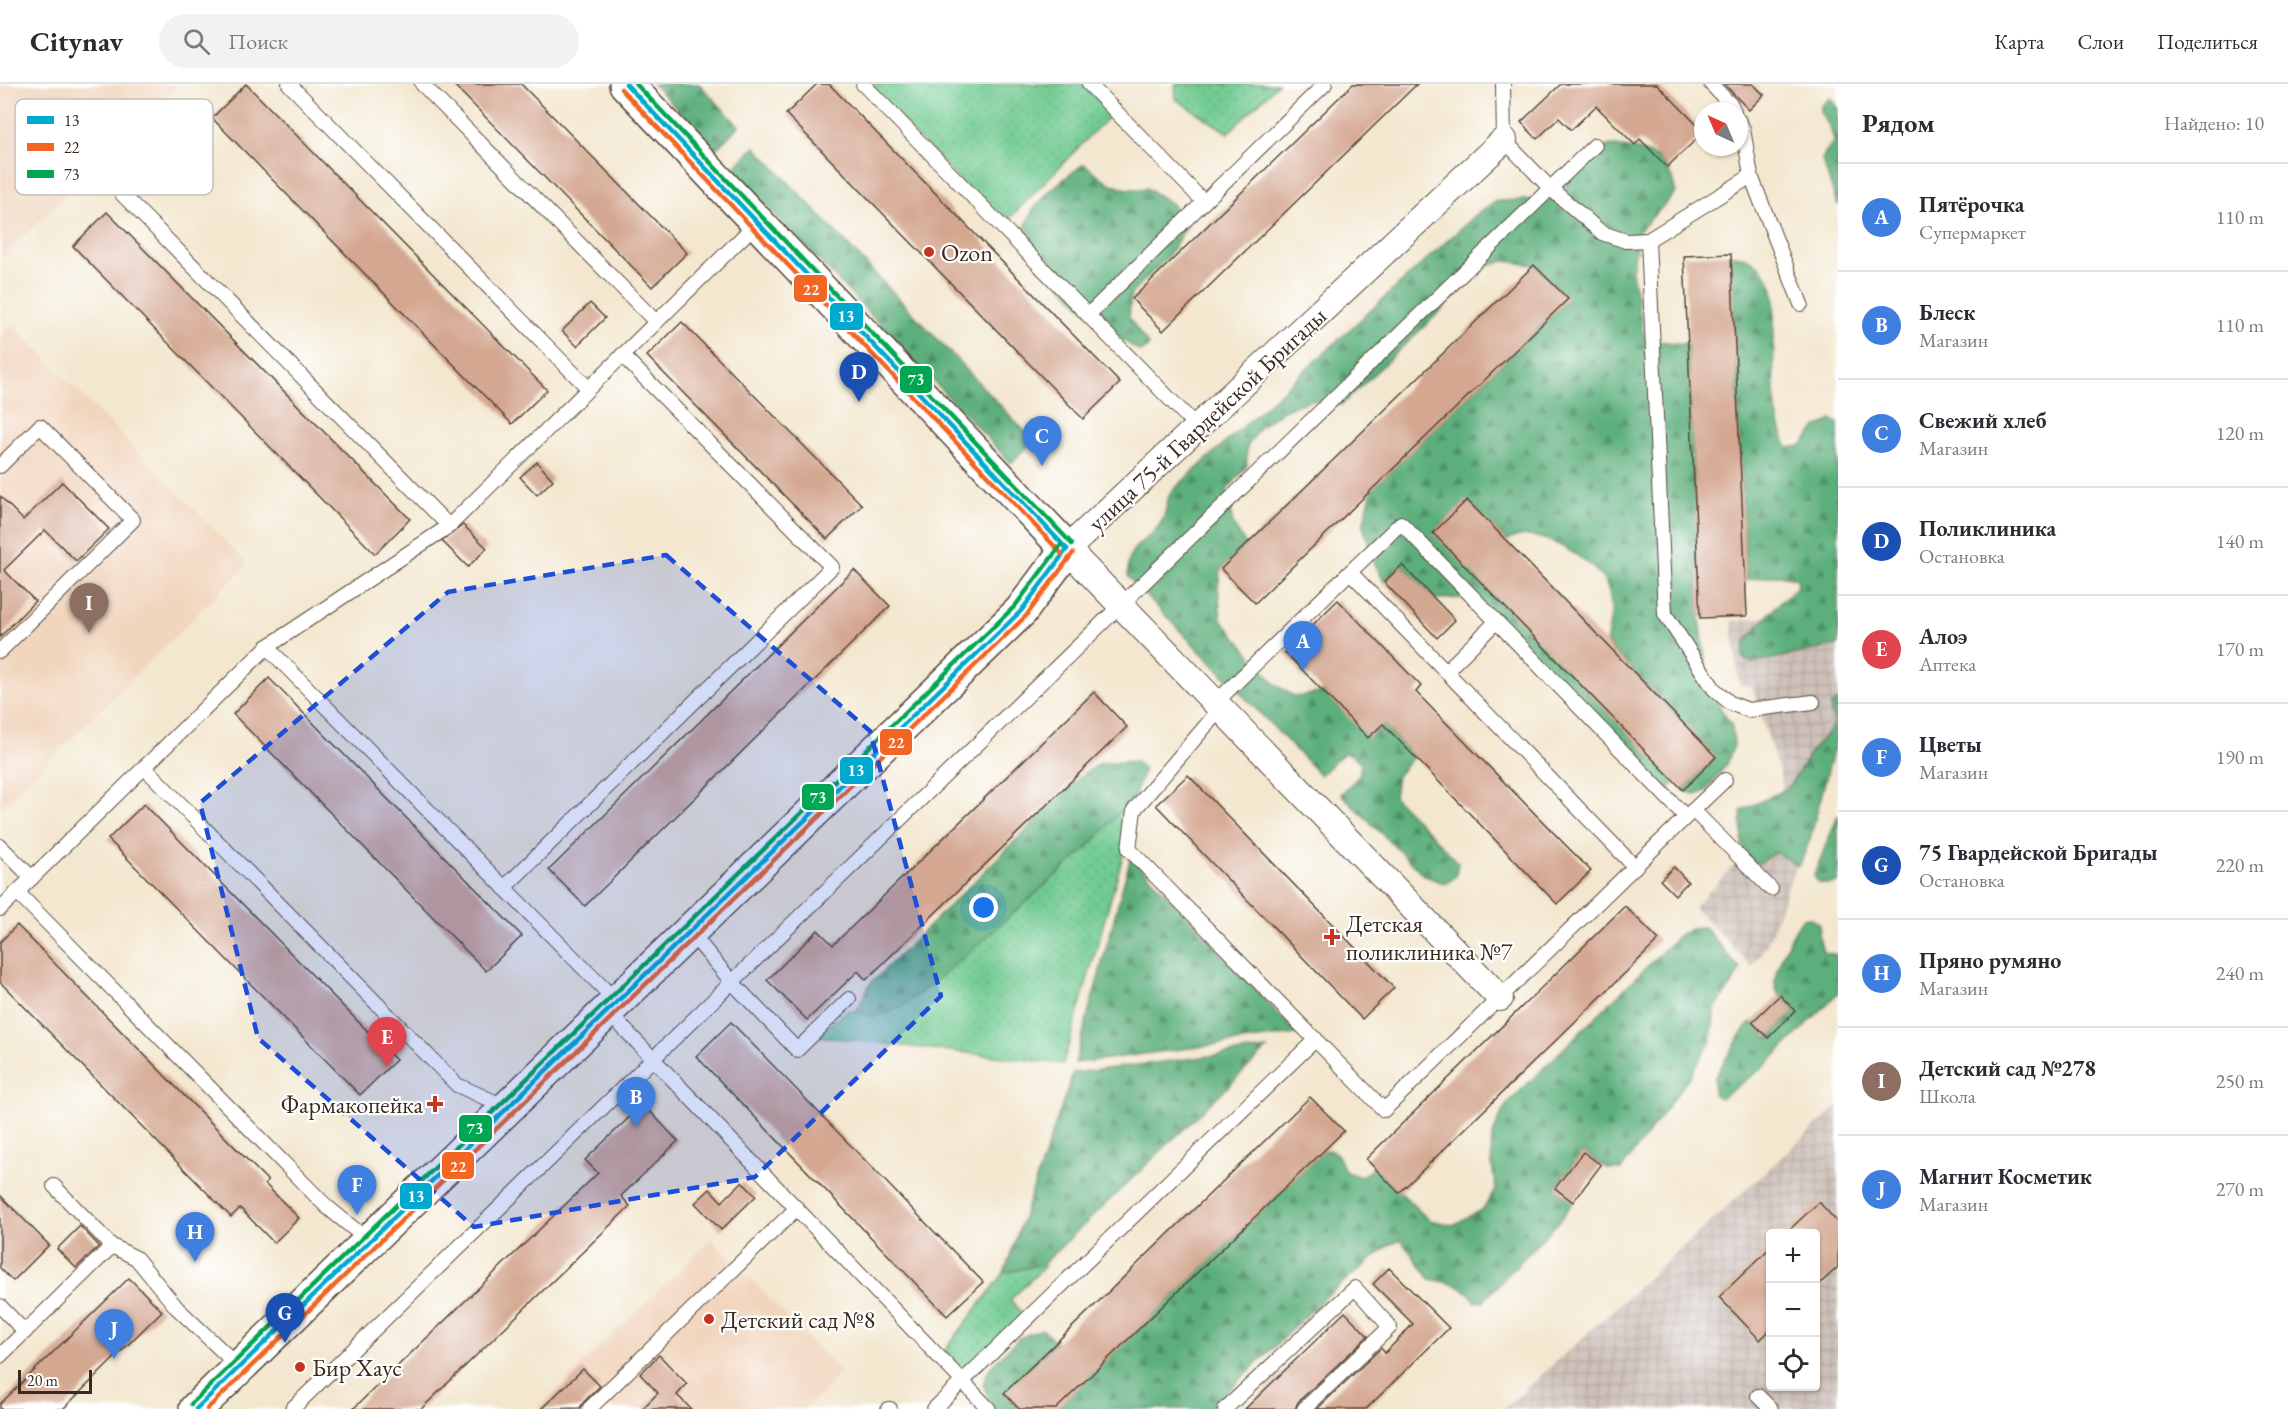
<!DOCTYPE html>
<html lang="ru">
<head>
<meta charset="utf-8">
<style>
	:root { --surface:#fff; --page:#f2f2f3; --text:#2b2b33; --muted:#7c7c81; --line:#e1e1e2; --accent:#c8321e }
	body { margin:0; font-family:"EB Garamond",serif; background:var(--page); color:var(--text) }
	.controls { position:absolute; right:18px; bottom:18px; display:grid; overflow:hidden; border-radius:6px; box-shadow:0 2px 4px #0004 }
	.controls button { width:54px; height:54px; display:grid; place-items:center; padding:0; border:0; border-bottom:2px solid var(--line); background:var(--surface); color:var(--text); font:30px sans-serif }
	.compass { position:absolute; left:1694px; top:18px; width:54px; height:54px; border-radius:50%; background:var(--surface); box-shadow:0 2px 4px #0004; rotate:316deg }
	.scale { position:absolute; left:18px; bottom:15px; width:74px; box-sizing:border-box; padding-left:6px; border:3px solid #3b2a1e; border-top:0; font-size:16px; line-height:21px; white-space:nowrap; color:#3b2a1e; -webkit-text-stroke:4px #fff; paint-order:stroke }
	.you { position:absolute; left:984px; top:824px; width:21px; height:21px; margin:-15px; border:4px solid #fff; border-radius:50%; background:#1a73e8; box-shadow:0 0 0 9px #1a73e833 }
	.badge { display:grid; place-items:center; width:39px; height:39px; border-radius:50%; background:var(--accent); color:#fff; font-size:20px; font-weight:700 }
	.pin { position:absolute; translate:-50% -50px; filter:drop-shadow(0 2px 3px #0008) }
	.pin::after { content:''; position:absolute; top:32px; width:21px; height:18px; background:inherit; clip-path:polygon(0 0,100% 0,50% 100%) }
	.list { margin:0; padding:0; list-style:none }
	h2 { display:flex; justify-content:space-between; align-items:center; height:78px; margin:0; padding:0 24px; font-size:26px }
	h2 small { font-size:20px; font-weight:400; color:var(--muted) }
	.list li { display:grid; grid-template-columns:39px 1fr auto; gap:18px; align-items:center; box-sizing:border-box; height:108px; padding:0 24px; border-top:2px solid var(--line) }
	.list b { display:block; font-size:22px; white-space:nowrap }
	.list p { margin:0; font-size:20px; white-space:nowrap; color:var(--muted) }
	.list em { font-size:20px; font-style:normal; color:var(--muted) }
	.icon { flex:none; width:33px; height:33px; fill:none; stroke:currentColor; stroke-width:2; stroke-linecap:round; stroke-linejoin:round }
	.map { position:relative; flex:none; width:1838px; height:1325px; overflow:hidden }
	header { display:flex; align-items:center; gap:36px; box-sizing:border-box; height:84px; padding:0 30px; background:var(--surface); border-bottom:2px solid var(--line) }
	header strong { font-size:28px }
	nav { display:flex; gap:33px; margin-inline-start:auto; font-size:21px }
	.search { width:420px; height:54px; background:var(--page); display:flex; align-items:center; gap:15px; box-sizing:border-box; padding:0 21px; border-radius:33px; color:var(--muted); font-size:22px }
	main { display:flex }
	aside { flex:1; background:var(--surface) }
	.map>svg:first-child { display:block }
</style>
</head>
<body>
<header>
<strong>Citynav</strong>
<div class="search"><svg class="icon" aria-label="search" viewBox="0 0 24 24"><circle cx="10" cy="10" r="6"/><path d="M15 15l6 6"/></svg>Поиск</div>
<nav><a>Карта</a><a>Слои</a><a>Поделиться</a></nav>
</header>
<main>
<div class="map">
<svg width="1838" height="1325" viewBox="0 0 1838 1325">
	<defs>
		<pattern id="industrial-grid" width="8" height="8" patternUnits="userSpaceOnUse" patternTransform="scale(1.5)"><rect width="8" height="8" fill="#cec1ba"/><path d="M0 4h8M4 0v8" fill="none" stroke="#b2a69f"/></pattern>
		<pattern id="green-dots" width="8" height="8" patternUnits="userSpaceOnUse" patternTransform="scale(1.5)"><rect width="8" height="8" fill="#71cb92"/><path d="M2 2h.1M6 6h.1" fill="none" stroke="#63ae7d" stroke-width="1.8" stroke-linecap="round"/></pattern>
		<pattern id="forest-firs" width="22" height="20" patternUnits="userSpaceOnUse" patternTransform="scale(1.5)"><rect width="22" height="20" fill="#5caf7c"/><path d="M5 1l3.5 6h-7zM16 11l3.5 6h-7z" fill="#4d8f65"/></pattern>
	</defs>
	<rect width="100%" height="100%" fill="#fff"/>
	<filter id="ink" filterUnits="userSpaceOnUse"><feTurbulence type="fractalNoise" baseFrequency=".0167" numOctaves="2"/><feDisplacementMap in="SourceGraphic" scale="12" xChannelSelector="R" yChannelSelector="G"/><feConvolveMatrix kernelMatrix="1 2 1 2 8 2 1 2 1" color-interpolation-filters="sRGB"/></filter>
	<filter id="wash" filterUnits="userSpaceOnUse"><feTurbulence type="fractalNoise" baseFrequency=".008" numOctaves="4" result="noise"/><feDisplacementMap in="SourceGraphic" scale="24" xChannelSelector="R" yChannelSelector="G"/><feGaussianBlur stdDeviation="1.35" result="paint"/><feColorMatrix in="noise" values="0 0 0 0 0 0 0 0 0 0 0 0 0 0 0 0 0 1.4 0 .05"/><feComposite in="paint" operator="in"/></filter>
	<g filter="url(#wash)">
		<rect width="100%" height="100%" fill="#f3e7cf"/>
		<g fill="#f1d5bd">
			<polygon points="0,0 179,0 0,176"/>
			<polygon points="13,241 248,480 0,725 0,254"/>
			<polygon points="712,1155 841,1289 804,1325 536,1325"/>
		</g>
		<g fill="url(#industrial-grid)" fill-rule="evenodd">
			<polygon points="1838,527 1838,641 1807,752 1767,860 1752,883 1694,823 1772,742 1783,701 1752,603 1739,601 1732,537"/>
			<path d="M1838 1022V1325H1504ZM1770 1150H1816V1302H1770Z"/>
		</g>
		<g fill="url(#green-dots)" stroke="#567a58" stroke-width="1.5">
			<polygon points="866,0 1083,0 1112,29 1003,141"/>
			<polygon points="1175,0 1278,0 1228,49 1176,15"/>
			<polygon points="1135,711 1128,725 1125,765 1063,980 817,952 848,926 875,932 1086,765"/>
			<polygon points="1043,1180 1045,1182 1010,1216 1025,1232 964,1293 942,1270 1004,1189"/>
		</g>
		<g fill="url(#forest-firs)" stroke="#4c6c4d" stroke-width="1.5">
			<polygon points="653,0 699,0 739,42 716,65"/>
			<polygon points="1830,14 1838,25 1838,122 1822,76 1825,69 1834,57 1830,43 1820,28 1821,22"/>
			<path d="M1610 61C1647 67 1667 67 1676 109L1639 147 1632 187 1643 248 1647 256 1688 260 1700 534 1706 583 1717 619 1732 642 1734 661 1727 680 1706 707 1696 711 1683 706 1716 673 1606 559C1610 540 1615 520 1606 500 1594 477 1547 449 1520 452 1516 452 1511 455 1507 457L1467 416 1434 449 1676 698 1667 706 1466 514 1435 515 1402 481 1384 498 1375 480 1363 442 1372 405 1568 215 1534 181 1504 177 1488 182 1341 321 1311 316 1285 325 1259 344 1247 363V382L1227 406 1233 440 1246 461 1221 485 1218 502 1221 535 1274 599 1295 613 1324 608 1369 653 1383 640 1414 672 1397 692 1394 713 1458 778 1456 792 1446 800 1425 792 1341 710 1359 692 1361 679 1351 670 1344 669 1320 691 1128 493C1125 455 1150 461 1163 435 1167 426 1166 417 1171 408L1480 127 1497 117 1550 115 1595 69Z"/>
			<polygon points="755,63 1034,357 1011,379 732,85"/>
			<path d="M1084 80C1109 99 1114 108 1147 104L1172 120 1187 142 1168 172 1131 210 1129 234 1149 262 1141 268C1128 259 1112 250 1099 239 1082 224 1018 160 1027 138 1035 116 1065 93 1084 80Z"/>
			<path d="M1731 170C1752 173 1764 183 1772 202 1776 212 1774 228 1774 239 1774 279 1769 327 1788 364L1801 362 1817 343 1832 336 1838 339V561L1752 579 1743 574 1745 558 1774 524 1798 502 1797 494 1779 491 1746 496Z"/>
			<polygon points="1838,616 1838,648 1810,755 1799,783 1777,769 1768,772 1761,779 1750,777 1742,761 1741,727 1788,704 1813,665 1832,644 1834,638 1830,623"/>
			<polygon points="1135,677 1144,685 1135,711 1086,765 948,887 898,925 875,932 856,928 870,900 1084,689 1101,679"/>
			<polygon points="1838,731 1838,797 1831,800 1818,799 1814,791"/>
			<polygon points="1131,772 1297,950 1075,979"/>
			<path d="M1811 834 1820 840 1819 853 1823 868 1838 871V909L1764 983 1721 1014 1713 1010 1714 994 1745 944 1752 938 1768 954 1795 927C1789 919 1777 912 1775 901 1773 886 1793 848 1802 835Z"/>
			<path d="M1704 843 1740 885 1733 899 1715 924 1711 957 1690 992 1621 1086 1608 1085 1583 1068 1555 1104 1573 1118 1559 1137 1483 1217 1476 1218C1466 1201 1449 1199 1430 1195L1401 1156 1389 1161 1327 1212 1209 1325H1056L1323 1067 1331 1066 1337 1070 1346 1088 1361 1093 1374 1083 1429 1136 1453 1141 1483 1125 1496 1105C1489 1067 1487 1054 1507 1020L1680 850 1691 844Z"/>
			<polygon points="1267,965 1043,1180 1004,1189 1073,989"/>
			<polygon points="1042,1245 1056,1258 1004,1308 1019,1325 995,1325 991,1321 983,1300 989,1285 1019,1254"/>
		</g>
		<g id="blocks">
			<g fill="#d4a791">
				<polygon points="246,0 547,306 512,340 212,34"/>
				<polygon points="453,0 521,0 687,169 652,203"/>
				<polygon points="817,0 829,0 1120,299 1083,335 786,30"/>
				<polygon points="1353,0 1417,0 1163,247 1132,215"/>
				<polygon points="1561,0 1657,0 1703,47 1703,49 1667,83 1640,55 1635,61 1596,22 1571,46 1559,34 1537,55 1521,38"/>
				<polygon points="1724,0 1753,0 1764,11 1749,26"/>
				<polygon points="107,128 410,435 375,470 73,162"/>
				<polygon points="1731,170 1747,532 1700,534 1684,172"/>
				<polygon points="1534,181 1568,215 1255,519 1221,485"/>
				<polygon points="590,219 605,234 577,262 562,247"/>
				<polygon points="682,238 862,421 827,455 647,272"/>
				<polygon points="537,378 553,396 537,411 520,393"/>
				<polygon points="62,398 109,445 76,477 45,446 4,486 35,517 0,553 0,412 23,436"/>
				<polygon points="1467,416 1716,673 1683,706 1433,449"/>
				<polygon points="463,441 487,464 468,483 442,457"/>
				<polygon points="1402,481 1455,536 1437,554 1384,498"/>
				<polygon points="854,486 890,522 585,822 549,786"/>
				<polygon points="1338,516 1421,602 1416,608 1591,787 1557,820 1383,640 1368,654 1285,568"/>
				<polygon points="269,594 522,852 486,887 233,630"/>
				<polygon points="1094,608 1127,643 866,896 858,887 807,936 767,896 818,846 833,861"/>
				<polygon points="1188,691 1394,904 1362,935 1156,721"/>
				<polygon points="144,720 396,976 360,1011 108,755"/>
				<polygon points="1674,783 1688,798 1675,811 1660,796"/>
				<polygon points="1625,822 1659,856 1399,1109 1366,1075"/>
				<polygon points="17,841 268,1097 265,1100 299,1134 274,1159 240,1124 231,1133 0,898 0,858"/>
				<polygon points="1780,911 1795,927 1768,954 1752,938"/>
				<polygon points="731,938 983,1198 947,1232 696,972"/>
				<polygon points="1310,1013 1344,1047 1056,1325 1019,1325 1004,1309"/>
				<polygon points="643,1020 678,1057 621,1112 630,1122 421,1325 353,1325 598,1089 585,1076"/>
				<polygon points="1583,1068 1601,1081 1573,1118 1555,1104"/>
				<polygon points="742,1098 756,1112 721,1146 695,1119 710,1105 722,1118"/>
				<polygon points="0,1111 49,1161 13,1197 0,1184"/>
				<polygon points="1819,1118 1838,1139 1838,1183 1815,1204 1815,1149 1786,1149"/>
				<polygon points="80,1142 99,1162 76,1184 57,1165"/>
				<polygon points="1770,1164 1770,1246 1760,1256 1719,1213"/>
				<polygon points="1389,1184 1449,1244 1366,1325 1317,1325 1381,1264 1385,1269 1413,1240 1373,1200"/>
				<polygon points="129,1194 162,1227 63,1325 0,1325 0,1320"/>
				<polygon points="1345,1228 1368,1252 1298,1318 1295,1325 1245,1325"/>
				<polygon points="659,1271 687,1300 677,1311 691,1325 642,1325 658,1309 640,1290"/>
				<polygon points="583,1285 600,1302 583,1319 580,1324 541,1325"/>
			</g>
		</g>
	</g>
	<g filter="url(#ink)">
		<use href="#blocks" fill-opacity="0" stroke="#574639" stroke-width="1.5"/>
		<g fill="none" stroke-linecap="round" stroke-linejoin="round">
			<g stroke="#574639" stroke-width="16">
				<g id="lane">
					<polyline points="289,0 588,304"/>
					<polyline points="422,0 656,238"/>
					<polyline points="863,0 1198,344"/>
					<polyline points="1089,0 1204,118"/>
					<polyline points="1503,0 1504,56 1550,104 1602,149 1626,157 1648,156 1751,92"/>
					<polyline points="1711,0 1731,21 1734,27"/>
					<polyline points="1739,37 1743,45 1751,92 1801,220"/>
					<polyline points="122,110 449,442"/>
					<polyline points="1648,156 1665,530 1714,605 1730,619 1748,626 1813,618"/>
					<polyline points="1088,231 1325,0"/>
					<polyline points="0,382 40,342 133,436 0,567"/>
					<polyline points="1350,488 1401,439 1686,733 1725,696"/>
					<polyline points="267,563 617,918"/>
					<polyline points="1446,587 1496,538"/>
					<polyline points="1215,619 1350,488 1635,783"/>
					<polyline points="1221,624 1134,726 1129,765 1384,1026 1686,733"/>
					<polyline points="144,683 457,1001 508,1024"/>
					<polyline points="1693,726 1771,805"/>
					<polyline points="0,762 32,794"/>
					<polyline points="504,804 832,483 622,271"/>
					<polyline points="17,808 326,1122 370,1158"/>
					<polyline points="0,825 267,563 449,442 758,138"/>
					<polyline points="690,848 732,898 797,966 849,915"/>
					<polyline points="608,928 989,1325"/>
					<polyline points="54,1102 112,1162 136,1174 177,1224 239,1283"/>
					<polyline points="0,1222 25,1248"/>
					<polyline points="0,1272 112,1162"/>
					<polyline points="1758,1312 1771,1325"/>
					<polyline points="292,1325 1595,61"/>
					<polyline points="589,1325 797,1124"/>
					<polyline points="888,1325 890,1325"/>
					<polyline points="934,1325 1316,955"/>
					<polyline points="1225,1325 1355,1204 1390,1243 1304,1325"/>
				</g>
			</g>
			<g stroke="#574639" stroke-width="28">
				<polyline id="street" points="1500,914 1067,465 1504,56"/>
			</g>
			<g stroke="#574639" stroke-width="36">
				<polyline id="secondary" points="196,1325 1021,527 1067,465 626,0"/>
			</g>
			<use href="#lane" stroke="#fff" stroke-width="14"/>
			<use href="#street" stroke="#fff" stroke-width="26"/>
			<use href="#secondary" stroke="#fff" stroke-width="33"/>
			<g stroke="#fff" stroke-width="9">
				<g id="bus-1">
					<polyline points="626,0 1067,465"/>
					<polyline points="196,1325 1021,527 1067,465"/>
				</g>
			</g>
			<g stroke="#fff" stroke-width="9">
				<g id="bus-2">
					<polyline points="621,5 1062,470"/>
					<polyline points="207,1325 1026,532 1073,469"/>
				</g>
			</g>
			<g stroke="#fff" stroke-width="9">
				<g id="bus-3">
					<polyline points="636,0 1072,460"/>
					<polyline points="191,1320 1015,522 1061,461"/>
				</g>
			</g>
			<use href="#bus-1" stroke="#00a9ce" stroke-width="4.5"/>
			<use href="#bus-2" stroke="#f26522" stroke-width="4.5"/>
			<use href="#bus-3" stroke="#00a651" stroke-width="4.5"/>
		</g>
	</g>
	<path fill="#1d4ed8" fill-opacity="0.2" stroke="#1d4ed8" stroke-width="4.5" stroke-dasharray="12 8" stroke-linejoin="round" d="M666 471 870 647 941 912 755 1093 474 1143 258 954 200 719 448 508Z"/>
	<g fill="#c8321e" stroke="#fff" stroke-width="2">
		<circle cx="929" cy="168" r="6"/>
		<path d="M1329 844h6v6h6v6h-6v6h-6v-6h-6v-6h6z"/>
		<path d="M432 1011h6v6h6v6h-6v6h-6v-6h-6v-6h6z"/>
		<circle cx="709" cy="1235" r="6"/>
		<circle cx="300" cy="1283" r="6"/>
	</g>
	<g text-anchor="middle" dominant-baseline="central" stroke-width="4.5" stroke-linejoin="round" paint-order="stroke">
		<g font-size="24" fill="#3b2a1e" stroke="#fff" text-anchor="start">
			<text x="941" y="168">Ozon</text>
			<text x="1346" y="839">Детская<tspan x="1346" dy="28">поликлиника №7</tspan></text>
			<text x="423" y="1020" text-anchor="end">Фармакопейка</text>
			<text x="721" y="1235">Детский сад №8</text>
			<text x="312" y="1283">Бир Хаус</text>
		</g>
		<g font-size="24" fill="#3b2a1e" stroke="#fff">
			<text transform="translate(1207 335) rotate(-43)">улица 75-й Гвардейской Бригады</text>
		</g>
	</g>
	<rect x="15" y="15" width="198" height="96" rx="9" fill="#fff" stroke="#c4bfbc" stroke-width="1.5"/>
	<rect x="27" y="32" width="27" height="8" fill="#00a9ce"/>
	<rect x="27" y="59" width="27" height="8" fill="#f26522"/>
	<rect x="27" y="86" width="27" height="8" fill="#00a651"/>
	<g font-size="16" fill="#3b2a1e">
		<text x="64" y="42">13</text>
		<text x="64" y="69">22</text>
		<text x="64" y="96">73</text>
	</g>
	<g stroke="#fff" stroke-width="2">
		<rect x="793" y="190" width="35" height="29" rx="6" fill="#f26522"/>
		<rect x="829" y="218" width="35" height="29" rx="6" fill="#00a9ce"/>
		<rect x="899" y="281" width="34" height="29" rx="6" fill="#00a651"/>
		<rect x="879" y="644" width="34" height="28" rx="6" fill="#f26522"/>
		<rect x="839" y="672" width="35" height="29" rx="6" fill="#00a9ce"/>
		<rect x="801" y="699" width="34" height="28" rx="6" fill="#00a651"/>
		<rect x="458" y="1030" width="35" height="29" rx="6" fill="#00a651"/>
		<rect x="441" y="1067" width="34" height="29" rx="6" fill="#f26522"/>
		<rect x="399" y="1098" width="34" height="28" rx="6" fill="#00a9ce"/>
	</g>
	<g font-size="16" text-anchor="middle" font-weight="bold" fill="#fff">
		<text x="811" y="211">22</text>
		<text x="846" y="238">13</text>
		<text x="916" y="301">73</text>
		<text x="896" y="664">22</text>
		<text x="856" y="692">13</text>
		<text x="818" y="719">73</text>
		<text x="475" y="1050">73</text>
		<text x="458" y="1088">22</text>
		<text x="416" y="1118">13</text>
	</g>
</svg>
<div class="controls">
<button>+</button>
<button>−</button>
<button><svg class="icon" aria-label="locate" viewBox="0 0 24 24"><circle cx="12" cy="12" r="6"/><path d="M12 2v4M12 18v4M2 12h4M18 12h4"/></svg></button>
</div>
<svg class="compass" viewBox="-18 -18 36 36"><path d="M0-13l5 13h-10z" fill="#e53935"/><path d="M0 13l5-13h-10z" fill="#7c7c81"/></svg>
<div class="scale">20 m</div>
<div class="you"></div>
<div class="pin badge" style="left:1303px;top:587px;background:#3f7fe0">A</div>
<div class="pin badge" style="left:636px;top:1043px;background:#3f7fe0">B</div>
<div class="pin badge" style="left:1042px;top:382px;background:#3f7fe0">C</div>
<div class="pin badge" style="left:859px;top:318px;background:#1a4fb4">D</div>
<div class="pin badge" style="left:387px;top:983px;background:#e0444e">E</div>
<div class="pin badge" style="left:357px;top:1131px;background:#3f7fe0">F</div>
<div class="pin badge" style="left:285px;top:1259px;background:#1a4fb4">G</div>
<div class="pin badge" style="left:195px;top:1178px;background:#3f7fe0">H</div>
<div class="pin badge" style="left:89px;top:549px;background:#8d6e63">I</div>
<div class="pin badge" style="left:114px;top:1275px;background:#3f7fe0">J</div>
</div>
<aside>
<h2>Рядом<small>Найдено: 10</small></h2>
<ul class="list">
<li><span class="badge" style="background:#3f7fe0">A</span><div><b>Пятёрочка</b><p>Супермаркет</p></div><em>110 m</em></li>
<li><span class="badge" style="background:#3f7fe0">B</span><div><b>Блеск</b><p>Магазин</p></div><em>110 m</em></li>
<li><span class="badge" style="background:#3f7fe0">C</span><div><b>Свежий хлеб</b><p>Магазин</p></div><em>120 m</em></li>
<li><span class="badge" style="background:#1a4fb4">D</span><div><b>Поликлиника</b><p>Остановка</p></div><em>140 m</em></li>
<li><span class="badge" style="background:#e0444e">E</span><div><b>Алоэ</b><p>Аптека</p></div><em>170 m</em></li>
<li><span class="badge" style="background:#3f7fe0">F</span><div><b>Цветы</b><p>Магазин</p></div><em>190 m</em></li>
<li><span class="badge" style="background:#1a4fb4">G</span><div><b>75 Гвардейской Бригады</b><p>Остановка</p></div><em>220 m</em></li>
<li><span class="badge" style="background:#3f7fe0">H</span><div><b>Пряно румяно</b><p>Магазин</p></div><em>240 m</em></li>
<li><span class="badge" style="background:#8d6e63">I</span><div><b>Детский сад №278</b><p>Школа</p></div><em>250 m</em></li>
<li><span class="badge" style="background:#3f7fe0">J</span><div><b>Магнит Косметик</b><p>Магазин</p></div><em>270 m</em></li>
</ul>
</aside>
</main>
</body>
</html>
